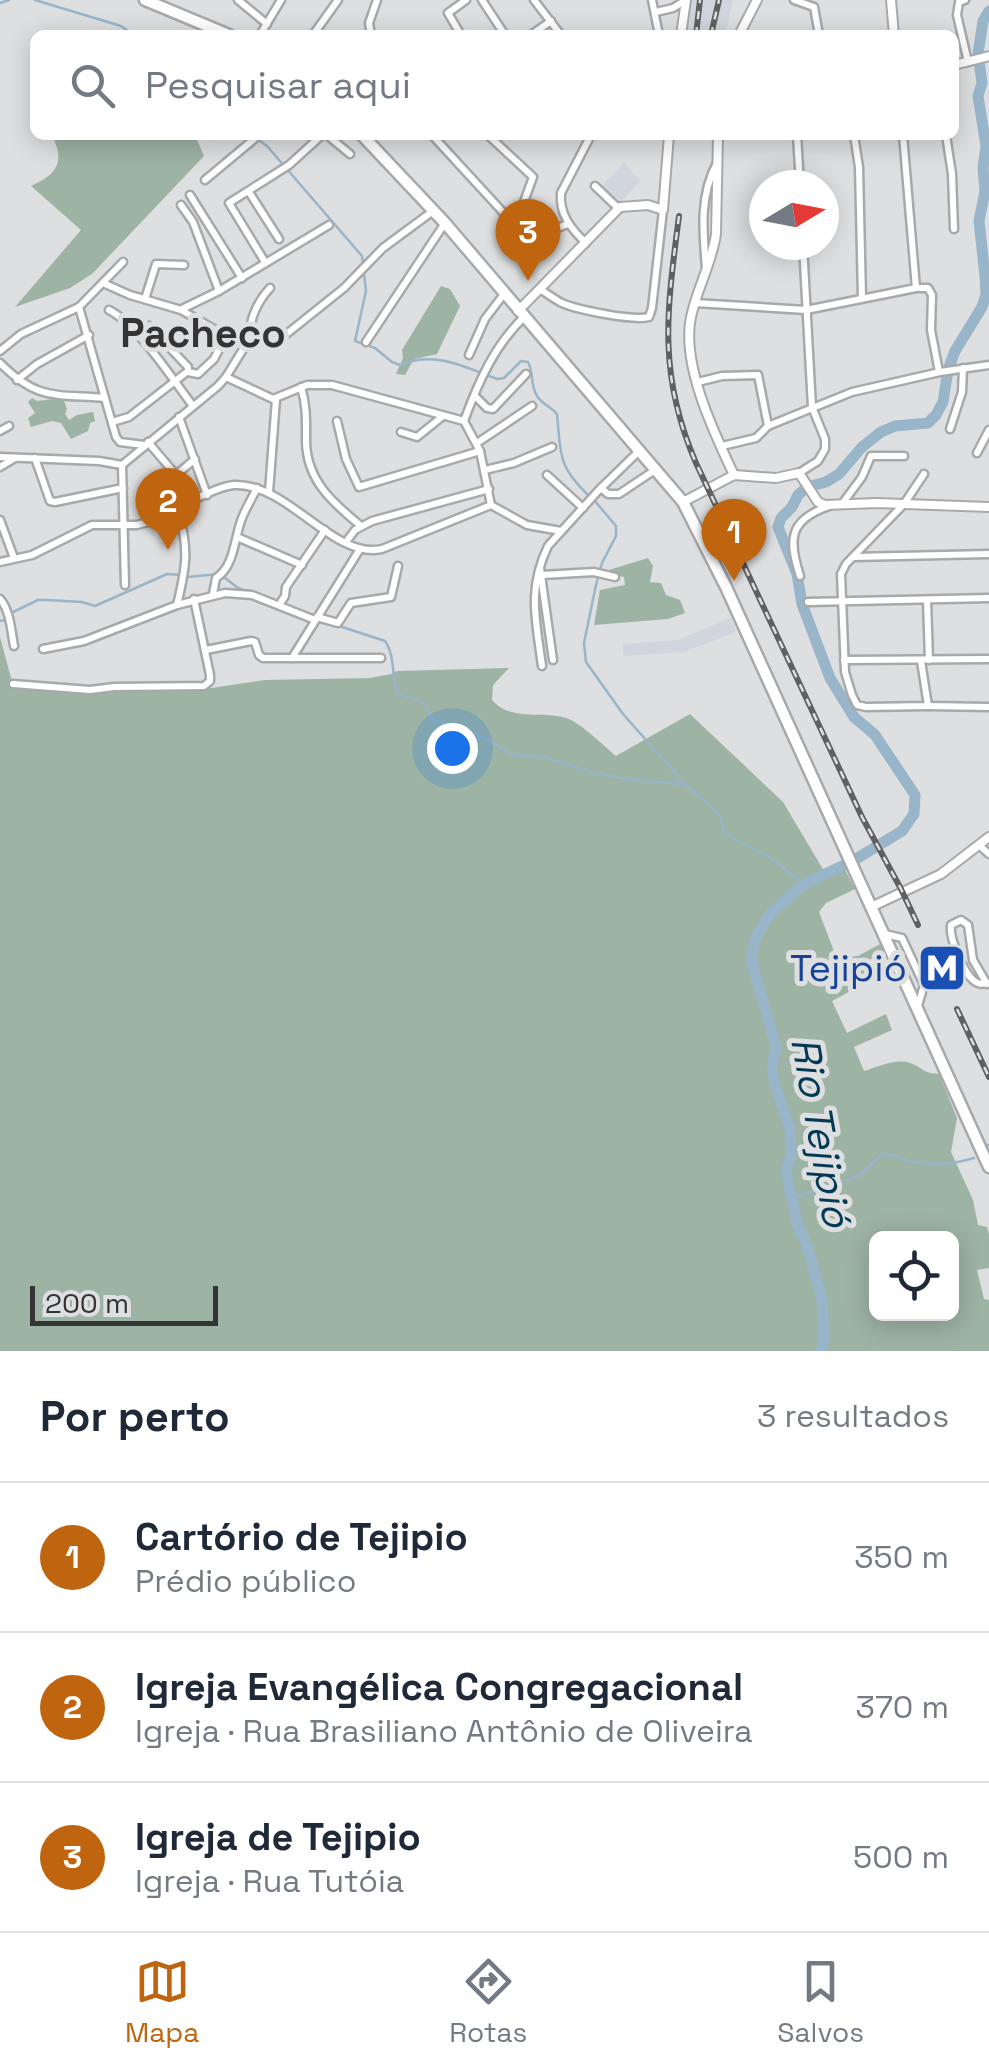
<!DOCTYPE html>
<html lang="pt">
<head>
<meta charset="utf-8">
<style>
	:root { --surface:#fff; --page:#f6f6f7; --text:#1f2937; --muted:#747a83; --line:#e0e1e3; --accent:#bf640f }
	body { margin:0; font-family:"Space Grotesk",sans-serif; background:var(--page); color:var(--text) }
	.controls { position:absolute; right:30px; bottom:30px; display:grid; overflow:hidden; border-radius:15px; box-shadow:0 5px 25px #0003 }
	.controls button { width:90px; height:90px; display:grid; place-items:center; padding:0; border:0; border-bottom:2px solid var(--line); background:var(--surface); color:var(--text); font:50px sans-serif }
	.compass { position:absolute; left:749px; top:170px; width:90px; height:90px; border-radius:50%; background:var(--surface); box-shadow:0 5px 25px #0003; rotate:80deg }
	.scale { position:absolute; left:30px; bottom:25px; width:188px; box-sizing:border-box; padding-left:10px; border:5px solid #343435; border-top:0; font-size:28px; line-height:35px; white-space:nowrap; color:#343435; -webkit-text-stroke:8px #dedfe0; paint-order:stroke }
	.you { position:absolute; left:452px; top:748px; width:35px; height:35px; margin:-25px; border:8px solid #fff; border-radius:50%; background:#1a73e8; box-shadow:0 0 0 15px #1a73e833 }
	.badge { display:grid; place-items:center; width:65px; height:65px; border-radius:50%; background:var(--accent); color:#fff; font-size:32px; font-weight:700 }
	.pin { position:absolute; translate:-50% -82px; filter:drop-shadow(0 2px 5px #0008) }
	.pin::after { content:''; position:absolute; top:52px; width:35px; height:30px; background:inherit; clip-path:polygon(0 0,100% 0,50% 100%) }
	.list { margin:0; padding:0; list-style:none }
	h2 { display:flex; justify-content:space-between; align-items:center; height:130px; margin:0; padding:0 40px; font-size:42px }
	h2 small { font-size:32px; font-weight:400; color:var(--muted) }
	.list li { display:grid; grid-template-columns:65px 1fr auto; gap:30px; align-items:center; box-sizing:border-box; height:150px; padding:0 40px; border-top:2px solid var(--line) }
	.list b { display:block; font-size:38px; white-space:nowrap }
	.list p { margin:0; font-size:32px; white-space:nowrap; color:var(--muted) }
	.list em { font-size:32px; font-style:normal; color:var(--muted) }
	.icon { flex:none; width:55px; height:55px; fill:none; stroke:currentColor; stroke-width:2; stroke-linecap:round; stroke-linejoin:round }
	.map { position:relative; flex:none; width:989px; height:1351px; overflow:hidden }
	.search { position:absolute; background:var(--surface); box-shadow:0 5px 25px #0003; left:30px; right:30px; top:30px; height:110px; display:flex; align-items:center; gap:25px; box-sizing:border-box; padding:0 35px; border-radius:15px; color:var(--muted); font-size:38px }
	.sheet { height:580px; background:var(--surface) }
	nav { display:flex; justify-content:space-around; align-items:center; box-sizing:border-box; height:140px; border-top:2px solid var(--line); background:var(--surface); font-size:28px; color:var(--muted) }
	nav a { display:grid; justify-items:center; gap:5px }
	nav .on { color:var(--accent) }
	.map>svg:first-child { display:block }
</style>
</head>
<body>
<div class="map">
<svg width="989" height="1351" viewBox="0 0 989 1351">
	<rect width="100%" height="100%" fill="#dedfe0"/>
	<g fill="#d1d5dd">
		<polygon points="688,0 733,0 725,35 685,35"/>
		<polygon points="624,163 640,181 619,204 601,187"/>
		<polygon points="730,618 736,632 684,652 624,656 622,644 678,640"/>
	</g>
	<g fill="#9db3a4" fill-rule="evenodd">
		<path d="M52 135H195L204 156 92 274 70 288 15 307 81 230 31 186C58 174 65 162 52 135Z"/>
		<polygon points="441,286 450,289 460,306 437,354 414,359 405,375 396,374 403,358 402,350"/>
		<polygon points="32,398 37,401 63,398 67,409 65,414 69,420 77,415 93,412 95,421 90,423 88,431 71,439 61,423 52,421 31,427 28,418 35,413 28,402"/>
		<polygon points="648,558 653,566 650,582 661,583 666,595 680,600 685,613 668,619 594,625 600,590 625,585 624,577 611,573 609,570"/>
		<path d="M0 637 14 689H205L265 680 370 678 391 674 397 671 509 668 493 685 492 700C511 722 541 710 566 718 580 722 604 746 616 756L690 714 783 802 824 871 845 870 855 889 826 903 819 912 837 959 858 956 882 943 884 951 865 963 871 980 832 1001 847 1033 886 1014 892 1030 854 1047 864 1071C880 1066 900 1056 915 1065 926 1071 925 1073 939 1074L957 1118 951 1152 973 1200 978 1225 987 1227 989 1235V1268L977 1270 984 1299 989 1300V1351H0ZM876 1238H952V1314H876Z"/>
	</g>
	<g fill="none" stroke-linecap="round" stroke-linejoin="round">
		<g stroke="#99b5c9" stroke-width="2.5">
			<polyline points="35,0 121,26 133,35"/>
			<polyline points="0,3 9,0"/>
			<polyline points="210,135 213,139 219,135"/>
			<path d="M252 135 267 146 362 256 366 291 355 341 375 348 392 362 400 365C433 350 465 367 497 379L504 378 521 361 528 362C534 373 530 385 537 396 542 404 551 407 557 414 561 454 557 465 588 495"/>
			<polyline points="594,500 616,526 616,536 602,563 596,585 584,643 586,662 623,714 685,784 720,815 725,834 772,859 804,884"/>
			<polyline points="187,577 220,574 238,588 253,593"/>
			<polyline points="11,613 38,600 47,600 82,602 95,606 167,574 181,575"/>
			<polyline points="0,621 5,620"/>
			<path d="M336 625 385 641C395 655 392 677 397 693 417 702 422 695 432 719L487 739 512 755 543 757 588 771 625 779 682 784"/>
			<polyline points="986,1145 989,1145"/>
			<path d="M792 1198 815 1190 823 1178C855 1187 860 1175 882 1154 894 1154 903 1160 915 1162 937 1166 954 1164 974 1158"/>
		</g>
		<polyline stroke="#99b5c9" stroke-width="11" points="821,1351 824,1339 822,1299 807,1246 798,1226 789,1186 786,1169 791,1157 790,1129 775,1085 772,1067 776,1047 751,959 755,938 771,913 804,884 851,862 902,831 914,814 915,795 875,735 854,717 830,678 802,604 797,574 778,527 781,518 792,507 798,495 807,487 826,482 839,474 862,447 881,432 895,426 928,423 936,415 943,402 948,370 955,351 982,307 986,294 985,276 979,221 985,191 983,168 986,146 978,96 982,83 978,54 983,21 989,11"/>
		<g stroke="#a8a9aa" stroke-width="11">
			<g id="minor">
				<polyline points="238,0 267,24"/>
				<polyline points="482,0 505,35"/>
				<polyline points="534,0 561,35"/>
				<polyline points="652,0 659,35"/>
				<polyline points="794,0 814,7 819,35"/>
				<polyline points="965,0 959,2 957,15 968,62"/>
				<polyline points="656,12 673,8 686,0"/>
				<polyline points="260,35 281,0"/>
				<polyline points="313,35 338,0"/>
				<polyline points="371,35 369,23 377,0"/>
				<polyline points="461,35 448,13 466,0"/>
				<polyline points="531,35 551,21"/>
				<polyline points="327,135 350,154"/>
				<path d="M432 135 512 222C531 235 548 232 568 224"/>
				<polyline points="488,135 533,177 521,210 512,222"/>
				<polyline points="797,135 800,185"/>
				<polyline points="854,135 859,167 862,298"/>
				<polyline points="903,135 916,288"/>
				<polyline points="946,135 952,174 954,229"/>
				<polyline points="205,180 259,135"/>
				<polyline points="595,186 619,209"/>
				<polyline points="249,192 279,239"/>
				<polyline points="190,195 242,278"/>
				<polyline points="181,205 193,222 219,291"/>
				<path d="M586 243C571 229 559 214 561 193L591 135"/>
				<polyline points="265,262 229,203 289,165 322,135"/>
				<path d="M706 268C703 232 699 196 717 163"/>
				<polyline points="103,283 130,295 181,310 226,336 214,359 198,374 188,372"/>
				<path d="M541 290C548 294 554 299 562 303 578 310 633 321 649 317L652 308 663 210"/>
				<polyline points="145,299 156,264 184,265"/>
				<polyline points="695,303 806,310 916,288 928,288 932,295 931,330 939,372"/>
				<polyline points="79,307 116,437 120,442 144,445"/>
				<polyline points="182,309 219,291 329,225"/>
				<path d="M109 310C137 324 173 380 193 406"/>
				<path d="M250 337C249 319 258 301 270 288"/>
				<polyline points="366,342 445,223"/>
				<polyline points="0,351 21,334 79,307 123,262"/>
				<polyline points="469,355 485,319 504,294"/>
				<path d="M0 363C38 401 55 394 105 398"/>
				<polyline points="226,377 273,399 307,385 332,385 464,421 480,451 491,505 527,525 561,531"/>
				<polyline points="17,380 37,364 89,335"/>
				<polyline points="698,382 722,376 758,375 768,426"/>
				<path d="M301 387C307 406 306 422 306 442 307 481 333 503 361 526"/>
				<polyline points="475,396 487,408 493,409 526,374"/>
				<polyline points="179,417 207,495"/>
				<polyline points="337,421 346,459 359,487 480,451"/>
				<path d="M464 421C478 383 494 346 524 317"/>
				<polyline points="112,422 129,417 188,371 188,367 149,326 137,335"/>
				<polyline points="950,429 962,392 963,368"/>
				<polyline points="0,431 9,426"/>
				<polyline points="401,432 417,437 443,416"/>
				<polyline points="148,442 176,475 195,459"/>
				<polyline points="477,443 532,406"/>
				<polyline points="722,446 756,438 768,426 852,392 940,372 989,365"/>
				<polyline points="977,453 989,430"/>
				<polyline points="0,457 99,461 122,465 218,386 226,377 250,338 274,340 284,336 344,288 383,248 433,211"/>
				<polyline points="35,458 50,501 55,502 123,488"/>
				<polyline points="122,465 125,585"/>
				<polyline points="0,467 15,458"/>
				<polyline points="485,470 514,463 552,447"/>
				<polyline points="799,473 818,461 825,449 825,439 812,407 803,245"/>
				<polyline points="547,475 583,508"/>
				<polyline points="601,488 608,494 619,494 655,470"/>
				<polyline points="269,492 276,399"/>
				<polyline points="842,504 862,477 871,456 904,456"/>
				<path d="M177 510C190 547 186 568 177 605"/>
				<polyline points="0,520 14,558"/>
				<polyline points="237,537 302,565"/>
				<polyline points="346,542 355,530 372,521 489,489"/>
				<polyline points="853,557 989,554"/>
				<path d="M0 562 32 555 92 525H137L148 522C171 513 212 487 234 485 289 483 333 560 382 549L491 505"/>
				<polyline points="540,568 553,660"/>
				<polyline points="542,575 594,572 615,577"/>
				<path d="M800 576C788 539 789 520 829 506"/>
				<path d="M213 594 216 578C235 566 234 538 242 518 246 508 252 498 257 488"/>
				<path d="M0 599C10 610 11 630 14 646"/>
				<polyline points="927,600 929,660"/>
				<polyline points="281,602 285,596 286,587 325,530"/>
				<polyline points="808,602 989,598"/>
				<polyline points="317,617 338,623 351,603 391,597 398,566"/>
				<polyline points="43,649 84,641 177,605 225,593 252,595 315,620"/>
				<polyline points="206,650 251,641 255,642 259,655 263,658 381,658"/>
				<polyline points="292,658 360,549"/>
				<polyline points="844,660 989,659"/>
				<polyline points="921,661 928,706 866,707 857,705 852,695 845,672 841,574 846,564 904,504 924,474"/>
				<path d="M542 666C536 620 527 590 548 546L598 491 639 451"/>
				<polyline points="13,684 90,690 114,687 204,686 210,681 210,675 194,599"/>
				<polyline points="928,706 989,707"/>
				<polyline points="979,845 989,854"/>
				<polyline points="885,934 902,938 924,985 918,1006"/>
				<path d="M987 984 973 960 968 925 961 920 951 925C949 938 963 971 973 980 979 985 981 984 989 983"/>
			</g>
		</g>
		<g stroke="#a8a9aa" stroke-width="12">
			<g id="tertiary">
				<polyline points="891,0 894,35"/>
				<polyline points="681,35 686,0"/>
				<polyline points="739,35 757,0"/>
				<polyline points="954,65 989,56"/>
				<path d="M718 135 716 234C712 263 697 288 691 317 681 364 714 433 734 475"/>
				<polyline points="518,311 620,207 648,205 663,210 669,135"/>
				<polyline points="683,502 734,475 776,478 799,473 818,502 825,505 877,503 989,507"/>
				<polyline points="871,907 941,874 989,837"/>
			</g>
		</g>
		<g stroke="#a8a9aa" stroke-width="15">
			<g id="primary">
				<polyline points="145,0 229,35"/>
				<polyline points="362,135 445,223 683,502 726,587 989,1167"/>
			</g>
		</g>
		<use href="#minor" stroke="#fff" stroke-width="6"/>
		<use href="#tertiary" stroke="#fff" stroke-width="8"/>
		<use href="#primary" stroke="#fff" stroke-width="10"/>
		<g stroke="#606061" stroke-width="6">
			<g id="rail">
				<polyline points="696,35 700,0"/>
				<polyline points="711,35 719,0"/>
				<path d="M679 216C667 310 657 373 696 463L862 817 901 889 918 925"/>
				<polyline points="957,1009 989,1077"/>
			</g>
		</g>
		<use href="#rail" stroke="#dedfe0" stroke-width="2.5" stroke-dasharray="8" stroke-linecap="butt"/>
	</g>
	<defs>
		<g id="metro-square" transform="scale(2.5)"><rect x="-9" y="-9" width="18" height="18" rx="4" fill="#1a4fb4" stroke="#dedfe0"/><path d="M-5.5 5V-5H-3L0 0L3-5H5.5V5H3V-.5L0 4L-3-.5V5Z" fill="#fff"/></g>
	</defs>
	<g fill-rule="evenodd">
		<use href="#metro-square" x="942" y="968"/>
	</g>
	<g text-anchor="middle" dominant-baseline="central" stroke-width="10" stroke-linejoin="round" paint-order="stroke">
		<g font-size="38" fill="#164399" stroke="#dedfe0" text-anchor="end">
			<text x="907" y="968">Tejipió</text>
		</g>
		<g font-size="40" font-weight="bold" fill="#343435" stroke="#dedfe0">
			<text x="203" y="333">Pacheco</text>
		</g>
		<g font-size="40" font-style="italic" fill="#043955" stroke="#dedfe0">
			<text transform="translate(821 1132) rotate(80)">Rio Tejipió</text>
		</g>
	</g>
</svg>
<div class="controls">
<button><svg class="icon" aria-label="locate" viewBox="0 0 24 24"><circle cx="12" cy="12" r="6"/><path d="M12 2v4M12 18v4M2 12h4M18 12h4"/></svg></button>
</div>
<svg class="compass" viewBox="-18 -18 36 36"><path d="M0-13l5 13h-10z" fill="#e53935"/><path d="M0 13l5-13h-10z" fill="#747a83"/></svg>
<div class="scale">200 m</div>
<div class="you"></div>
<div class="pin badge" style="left:734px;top:581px">1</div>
<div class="pin badge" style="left:168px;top:550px">2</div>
<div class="pin badge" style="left:528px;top:281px">3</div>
<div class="search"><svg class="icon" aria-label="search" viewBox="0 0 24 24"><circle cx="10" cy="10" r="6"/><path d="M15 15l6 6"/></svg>Pesquisar aqui</div>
</div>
<section class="sheet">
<h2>Por perto<small>3 resultados</small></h2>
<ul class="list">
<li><span class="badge">1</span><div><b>Cartório de Tejipio</b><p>Prédio público</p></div><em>350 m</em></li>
<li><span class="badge">2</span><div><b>Igreja Evangélica Congregacional</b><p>Igreja · Rua Brasiliano Antônio de Oliveira</p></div><em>370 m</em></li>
<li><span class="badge">3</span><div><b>Igreja de Tejipio</b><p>Igreja · Rua Tutóia</p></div><em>500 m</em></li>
</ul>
</section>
<nav>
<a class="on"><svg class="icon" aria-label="map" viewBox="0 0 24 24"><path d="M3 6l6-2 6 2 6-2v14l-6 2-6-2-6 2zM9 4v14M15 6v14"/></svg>Mapa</a>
<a><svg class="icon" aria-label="directions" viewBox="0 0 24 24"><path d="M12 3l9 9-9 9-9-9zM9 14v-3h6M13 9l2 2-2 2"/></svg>Rotas</a>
<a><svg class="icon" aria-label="saved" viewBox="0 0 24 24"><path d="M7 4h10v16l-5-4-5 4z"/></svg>Salvos</a>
</nav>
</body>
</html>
